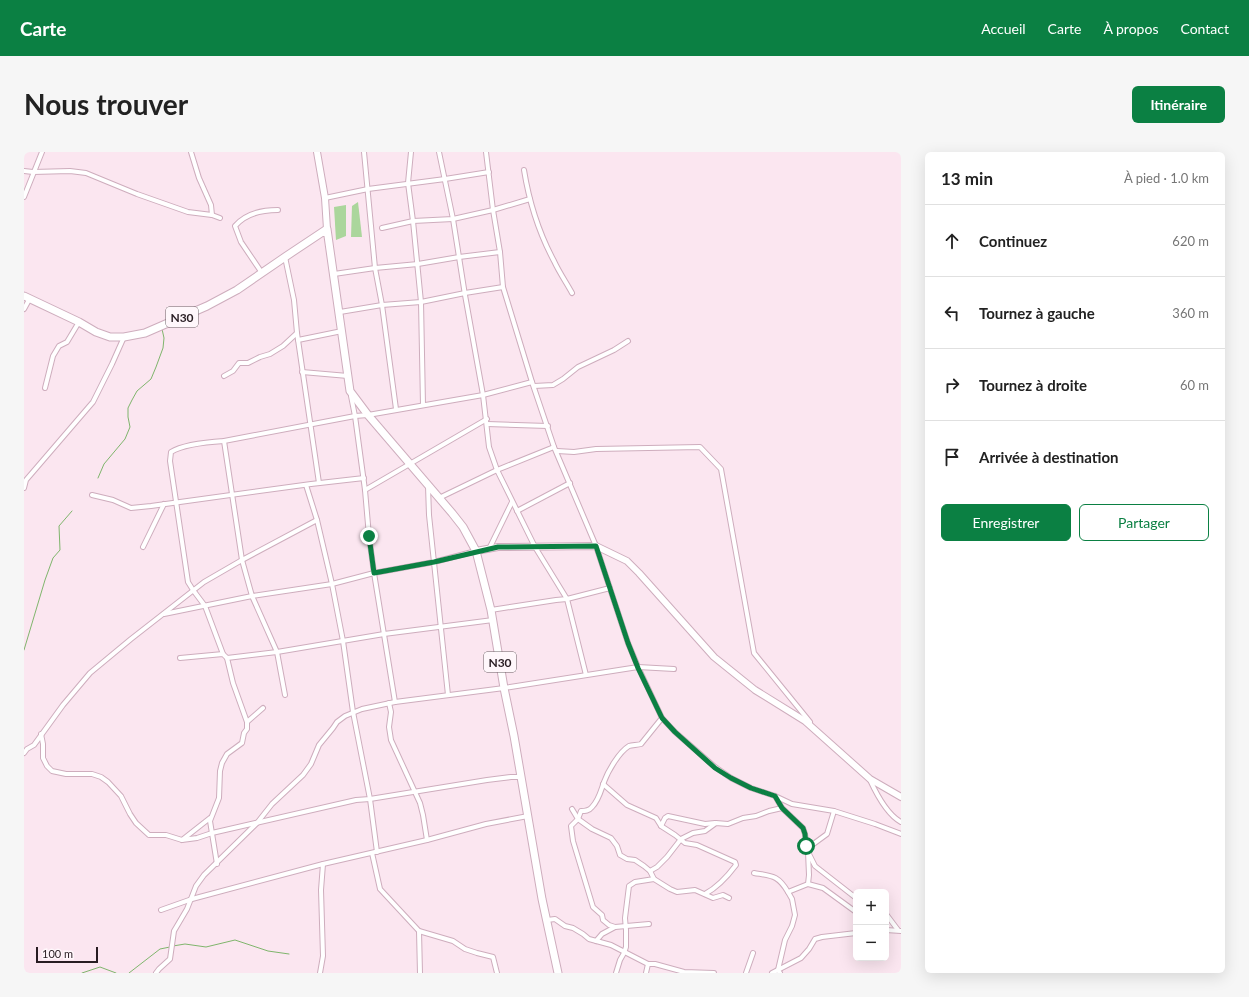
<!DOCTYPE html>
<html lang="fr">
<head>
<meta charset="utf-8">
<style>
	:root { --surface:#fff; --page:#f6f6f6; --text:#222; --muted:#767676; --line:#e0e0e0; --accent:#0b8043 }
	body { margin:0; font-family:Lato,sans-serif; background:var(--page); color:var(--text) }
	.controls { position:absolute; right:12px; bottom:12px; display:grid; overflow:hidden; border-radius:6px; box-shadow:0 4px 16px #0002 }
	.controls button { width:36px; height:36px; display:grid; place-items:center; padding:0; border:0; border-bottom:1px solid var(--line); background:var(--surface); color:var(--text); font:20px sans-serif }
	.scale { position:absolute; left:12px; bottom:10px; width:62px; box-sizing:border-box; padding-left:4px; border:2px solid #281c22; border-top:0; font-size:11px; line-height:14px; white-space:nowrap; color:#281c22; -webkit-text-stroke:3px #fff7fb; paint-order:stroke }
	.stop { position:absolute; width:12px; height:12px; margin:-9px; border:3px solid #0b8043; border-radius:50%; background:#fff }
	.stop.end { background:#0b8043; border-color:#fff; box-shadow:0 1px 4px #0008 }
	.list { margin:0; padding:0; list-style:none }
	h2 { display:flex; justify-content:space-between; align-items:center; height:52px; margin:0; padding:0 16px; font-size:17px }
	h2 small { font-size:13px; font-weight:400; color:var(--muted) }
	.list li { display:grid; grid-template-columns:26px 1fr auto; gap:12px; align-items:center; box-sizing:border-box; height:72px; padding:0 16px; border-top:1px solid var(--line) }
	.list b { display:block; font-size:15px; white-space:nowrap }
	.list em { font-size:13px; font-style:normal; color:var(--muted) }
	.actions { display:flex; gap:8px; padding:12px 16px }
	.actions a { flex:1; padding:9px 0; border:1px solid var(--accent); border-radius:6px; text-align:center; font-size:14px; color:var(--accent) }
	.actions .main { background:var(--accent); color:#fff }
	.icon { flex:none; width:22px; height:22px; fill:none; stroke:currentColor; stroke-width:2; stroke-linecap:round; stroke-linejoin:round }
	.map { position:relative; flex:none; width:877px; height:821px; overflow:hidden; border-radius:6px }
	header { display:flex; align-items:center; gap:24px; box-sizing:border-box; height:56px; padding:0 20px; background:var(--accent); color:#fff }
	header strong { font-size:19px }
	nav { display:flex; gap:22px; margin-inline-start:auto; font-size:14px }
	.intro { display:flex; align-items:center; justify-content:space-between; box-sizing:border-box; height:96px; padding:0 24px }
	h1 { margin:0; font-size:28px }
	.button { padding:10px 18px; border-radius:6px; background:var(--accent); color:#fff; font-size:14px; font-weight:700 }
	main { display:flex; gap:24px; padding:0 24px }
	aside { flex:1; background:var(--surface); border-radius:6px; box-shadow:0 4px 16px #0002 }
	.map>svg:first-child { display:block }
</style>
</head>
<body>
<header>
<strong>Carte</strong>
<nav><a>Accueil</a><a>Carte</a><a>À propos</a><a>Contact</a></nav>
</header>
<div class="intro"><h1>Nous trouver</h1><a class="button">Itinéraire</a></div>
<main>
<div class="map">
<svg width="877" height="821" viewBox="0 0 877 821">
	<rect width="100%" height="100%" fill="#fbe6f0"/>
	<g fill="#abd69c">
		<polygon points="334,50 338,85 327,85 328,54"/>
		<polygon points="322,53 322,84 312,88 310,55"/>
	</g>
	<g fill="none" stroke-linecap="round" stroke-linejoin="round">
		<g stroke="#7fb56c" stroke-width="1">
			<polyline points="74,326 80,312 101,287 106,275 104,265 104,256 108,248 113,239 127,227 132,215 139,196 140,186 138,177"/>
			<polyline points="0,498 21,428 29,406 36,398 35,374 48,359"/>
			<polyline points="149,794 161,792 182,795 211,788 244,799 265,802"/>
			<polyline points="58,821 76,815 92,821"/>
			<polyline points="105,821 136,797 146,795"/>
		</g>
		<g stroke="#ceadbd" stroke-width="6">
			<g id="street">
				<polyline points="167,0 175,26 187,53 188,63"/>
				<polyline points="340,0 351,116 358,153 372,257"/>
				<polyline points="387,0 384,31 389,69 397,150 399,253"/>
				<polyline points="415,0 429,67 441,143 459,243 465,295 473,318 511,395 543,447 562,523"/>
				<polyline points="462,0 469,58 476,100 479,135 508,230 530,295 572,394 604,491 614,515 638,566 651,580 691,615 707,626 727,636 751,644 768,652 810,659 851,672 877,682"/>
				<path d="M500 18C505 49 515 81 530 109 535 120 542 130 548 141"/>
				<polyline points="0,19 9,20 46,19 62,21 113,42 164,60 188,63 196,66"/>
				<polyline points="0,45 18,0"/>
				<polyline points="301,46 344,37 421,27 465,20"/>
				<polyline points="358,76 389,69 429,67 469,58 506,47"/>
				<polyline points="261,105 270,148 273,181 295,331"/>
				<path d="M238 121 217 90 211 74C222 61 238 58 254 58"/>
				<polyline points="310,122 351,116 394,112 435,105 476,100"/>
				<polyline points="0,157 6,146"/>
				<polyline points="316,160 358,153 397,150 441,141 479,135"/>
				<polyline points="274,188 318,179"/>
				<polyline points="278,220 324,224"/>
				<polyline points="200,224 209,219 215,211 224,211 236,205 246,202 259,194 273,181"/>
				<polyline points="510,234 529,233 539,227 554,215 590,198 604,189"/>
				<polyline points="21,236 29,204 35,194 43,190 55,170"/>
				<polyline points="327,244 331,264 341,338 345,384 350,421 371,550"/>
				<polyline points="463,272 524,274"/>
				<polyline points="200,289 218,408 228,444 253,500 261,543"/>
				<polyline points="533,299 550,300 572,297 676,295 697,317 730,501 786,570"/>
				<polyline points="282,333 293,368 308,432 319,489 329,560 346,647 353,700"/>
				<polyline points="404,334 405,363 424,543"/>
				<polyline points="0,336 2,328 69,250 88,212 100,185"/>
				<polyline points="341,338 463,267"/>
				<polyline points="68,343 89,348 107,356 127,354 287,332 340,326"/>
				<polyline points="415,346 473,318 530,295"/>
				<polyline points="493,359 546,331"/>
				<polyline points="119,395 140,352"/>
				<polyline points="465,397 488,350"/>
				<polyline points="467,458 532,448 543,447 586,436"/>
				<polyline points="140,462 228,444 308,432 350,421 410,410 452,399"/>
				<path d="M199 502 181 454 169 438 164 430 146 309 147 300C160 292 184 290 200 289L331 264 344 263 459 243 508 230"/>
				<polyline points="156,506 199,502 203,506 253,500 360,482 469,468"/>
				<polyline points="203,506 209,531 223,570 239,556"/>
				<polyline points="365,551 367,560 365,575 367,588 396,651 399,663 403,688"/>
				<polyline points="17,582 19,592 19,606 23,614 28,619 42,622 68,622 77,625 84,630 97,644 106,662 112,671 125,683 142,683 158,688 173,686 188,681 332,648 346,647 463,628 487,625 497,625"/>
				<polyline points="0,601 3,597 10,593 39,553 66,521 107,487 180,430 218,408 293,368"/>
				<path d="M846 628C852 641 864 663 877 670"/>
				<path d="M579 632 603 653 632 666 637 674 651 683 661 691 673 693 711 710 712 713C703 725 694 735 681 742"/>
				<polyline points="751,644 758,656 779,676 781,682 784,700 791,714 832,746"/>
				<polyline points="548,657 554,667 568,677 587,686 593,694 596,703 603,707 611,708 620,714 626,719 630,727 646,737 653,740 671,738 689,746 699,743 705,746"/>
				<polyline points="637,674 641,666 644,664 681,672 691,671"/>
				<polyline points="158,688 186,666"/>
				<polyline points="348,701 356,737 395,779 429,789 441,797 453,801 469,805 473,821"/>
				<polyline points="193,712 186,669 195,646 196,619 198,611 203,602 218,591 220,581 223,577 223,570"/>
				<polyline points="626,719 633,715 643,705 657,687 669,681 681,679 692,671 704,672 719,666 732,664 745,659 758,656"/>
				<path d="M730 721C748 724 754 723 764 740L784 732 785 723 784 700 788 693 803 682 810 659"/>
				<polyline points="784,732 799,736 832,760"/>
				<polyline points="137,758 168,747 299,712 403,688 462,672 504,664"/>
				<polyline points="862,762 874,778"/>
				<polyline points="523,768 531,767 541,774 549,776 559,782 565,787 587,793 624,812 631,812 660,820 690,821"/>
				<path d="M591 775 585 773 579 768 578 763 569 755 549 689 547 674 554 667 557 659C561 659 565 659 568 655 575 648 577 638 580 630 584 619 595 600 605 594 608 593 614 593 617 592L638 566"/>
				<polyline points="862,778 877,779"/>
				<polyline points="395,779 396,821"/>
				<polyline points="572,789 578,782 591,775 625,772"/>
				<polyline points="132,821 135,817 146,807 150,779 163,757 172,734 180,723 233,671 248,652 279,623 287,612 295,593 309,576 313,570 321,564 338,557 371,550 480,536 614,515 650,517"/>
				<polyline points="296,821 299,804 297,738 299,712"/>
				<polyline points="592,821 596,808 600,801 602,795 602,778 601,766 605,734 611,730 630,727"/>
				<polyline points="622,821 624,812"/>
				<polyline points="722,821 729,801"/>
				<polyline points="748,821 777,806 785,797 791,787 798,785 832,781"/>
				<polyline points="756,821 754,818 761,788 768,774 771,763 768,747 764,740"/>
			</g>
		</g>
		<g stroke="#ceadbd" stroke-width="8">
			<g id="secondary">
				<polyline points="293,0 301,46 303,77"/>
				<polyline points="452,399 474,395 572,394 603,409 615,421 690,505 731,538 781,569 846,627 877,645"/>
			</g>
		</g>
		<g stroke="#ceadbd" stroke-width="9">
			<polyline id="primary" points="0,144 55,170 72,180 86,185 100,185 121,181 183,154 213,138 261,105 303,77 326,239 344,263 428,361 439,375 452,399 467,458 480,536 490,584 518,747 534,821"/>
		</g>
		<use href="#street" stroke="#fff" stroke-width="4"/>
		<use href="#secondary" stroke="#fff" stroke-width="6"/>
		<use href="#primary" stroke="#fff" stroke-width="7"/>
	</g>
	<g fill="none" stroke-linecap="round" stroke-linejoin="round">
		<polyline stroke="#0b8043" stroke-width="5" points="345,384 350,421 410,410 474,395 572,394 604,491 614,516 638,566 651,580 691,616 707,626 727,636 751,644 758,656 779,676 781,682 782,694"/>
	</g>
	<g text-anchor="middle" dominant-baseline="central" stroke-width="4" stroke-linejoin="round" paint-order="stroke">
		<g fill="#fff7fb" stroke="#685e63" stroke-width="1">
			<rect x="142" y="155" width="32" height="20" rx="3"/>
			<rect x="460" y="500" width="32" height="20" rx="3"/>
		</g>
		<g font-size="12" font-weight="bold" fill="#281c22">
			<text x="158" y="165">N30</text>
			<text x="476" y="510">N30</text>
		</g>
	</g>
</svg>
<div class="controls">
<button>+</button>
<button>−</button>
</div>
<div class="scale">100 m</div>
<div class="stop" style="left:782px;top:694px"></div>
<div class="stop end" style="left:345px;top:384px"></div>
</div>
<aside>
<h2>13 min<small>À pied · 1.0 km</small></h2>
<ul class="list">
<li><svg class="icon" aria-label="ahead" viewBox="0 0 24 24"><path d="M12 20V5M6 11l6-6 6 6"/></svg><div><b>Continuez</b></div><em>620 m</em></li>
<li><svg class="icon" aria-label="left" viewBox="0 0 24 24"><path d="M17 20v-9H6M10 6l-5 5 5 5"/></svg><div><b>Tournez à gauche</b></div><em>360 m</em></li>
<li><svg class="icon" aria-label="right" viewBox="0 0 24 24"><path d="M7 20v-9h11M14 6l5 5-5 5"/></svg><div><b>Tournez à droite</b></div><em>60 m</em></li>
<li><svg class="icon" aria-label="arrive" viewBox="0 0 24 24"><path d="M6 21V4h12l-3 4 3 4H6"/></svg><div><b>Arrivée à destination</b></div></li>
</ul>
<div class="actions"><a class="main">Enregistrer</a><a>Partager</a></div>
</aside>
</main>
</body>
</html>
